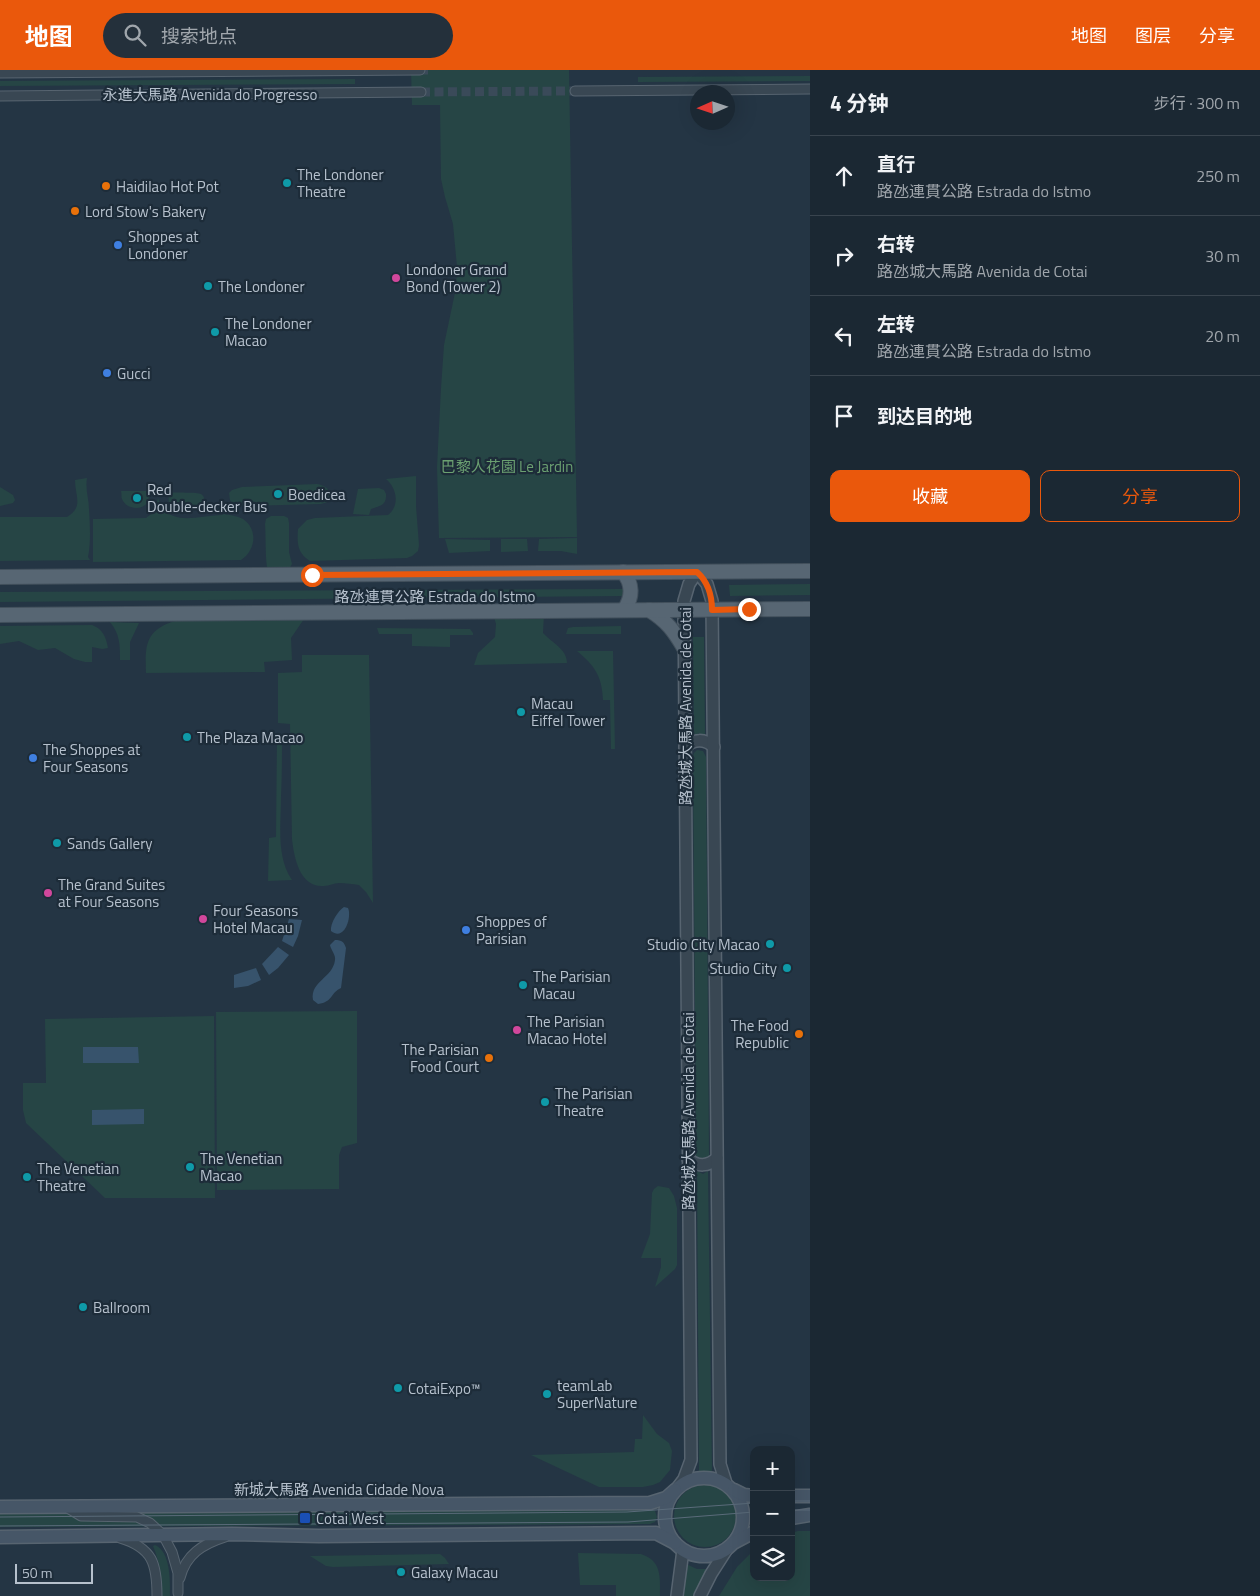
<!DOCTYPE html>
<html lang="zh">
<head>
<meta charset="utf-8">
<style>
	:root { --surface:#1b2833; --page:#24303b; --text:#f1f3f6; --muted:#a0a6ac; --line:#39444e; --accent:#ea580c }
	body { margin:0; font-family:"Titillium Web","Noto Sans SC",sans-serif; background:var(--page); color:var(--text) }
	.controls { position:absolute; right:15px; bottom:15px; display:grid; overflow:hidden; border-radius:10px; box-shadow:0 5px 20px #0002 }
	.controls button { width:45px; height:45px; display:grid; place-items:center; padding:0; border:0; border-bottom:1px solid var(--line); background:var(--surface); color:var(--text); font:25px sans-serif }
	.compass { position:absolute; left:690px; top:15px; width:45px; height:45px; border-radius:50%; background:var(--surface); box-shadow:0 5px 20px #0002; rotate:267deg }
	.scale { position:absolute; left:15px; bottom:12px; width:78px; box-sizing:border-box; padding-left:5px; border:2px solid #b6c1cd; border-top:0; font-size:14px; line-height:18px; white-space:nowrap; color:#b6c1cd; -webkit-text-stroke:4px #1d2c39; paint-order:stroke }
	.stop { position:absolute; width:15px; height:15px; margin:-11px; border:4px solid #ea580c; border-radius:50%; background:#fff }
	.stop.end { background:#ea580c; border-color:#fff; box-shadow:0 1px 5px #0008 }
	.list { margin:0; padding:0; list-style:none }
	h2 { display:flex; justify-content:space-between; align-items:center; height:65px; margin:0; padding:0 20px; font-size:21px }
	h2 small { font-size:16px; font-weight:400; color:var(--muted) }
	.list li { display:grid; grid-template-columns:32px 1fr auto; gap:15px; align-items:center; box-sizing:border-box; height:80px; padding:0 20px; border-top:1px solid var(--line) }
	.list b { display:block; font-size:19px; white-space:nowrap }
	.list p { margin:0; font-size:16px; white-space:nowrap; color:var(--muted) }
	.list em { font-size:16px; font-style:normal; color:var(--muted) }
	.actions { display:flex; gap:10px; padding:15px 20px }
	.actions a { flex:1; padding:11px 0; border:1px solid var(--accent); border-radius:10px; text-align:center; font-size:18px; color:var(--accent) }
	.actions .main { background:var(--accent); color:#fff }
	.icon { flex:none; width:28px; height:28px; fill:none; stroke:currentColor; stroke-width:2; stroke-linecap:round; stroke-linejoin:round }
	.map { position:relative; flex:none; width:810px; height:1526px; overflow:hidden }
	header { display:flex; align-items:center; gap:30px; box-sizing:border-box; height:70px; padding:0 25px; background:var(--accent); color:#fff }
	header strong { font-size:24px }
	nav { display:flex; gap:28px; margin-inline-start:auto; font-size:18px }
	.search { width:350px; height:45px; background:var(--page); display:flex; align-items:center; gap:12px; box-sizing:border-box; padding:0 18px; border-radius:28px; color:var(--muted); font-size:19px }
	main { display:flex }
	aside { flex:1; background:var(--surface) }
	.map>svg:first-child { display:block }
</style>
</head>
<body>
<header>
<strong>地图</strong>
<div class="search"><svg class="icon" aria-label="search" viewBox="0 0 24 24"><circle cx="10" cy="10" r="6"/><path d="M15 15l6 6"/></svg>搜索地点</div>
<nav><a>地图</a><a>图层</a><a>分享</a></nav>
</header>
<main>
<div class="map">
<svg width="810" height="1526" viewBox="0 0 810 1526">
	<rect width="100%" height="100%" fill="#243544"/>
	<g fill="#264545">
		<polygon points="411,0 569,0 577,467 439,468 437,397 441,318 444,275 456,218 457,197 453,154 445,127 441,109 440,35 412,35"/>
		<polygon points="810,6 810,11 638,12 638,7"/>
		<polygon points="355,9 355,14 0,16 0,11"/>
		<path d="M416 406V436L419 475 418 481 412 486 407 488 310 491C297 483 297 473 298 459L307 450 315 448 388 445C400 436 397 418 386 409Z"/>
		<path d="M87 408C85 420 89 429 89 439 90 455 91 472 88 487L90 490 0 491V447H67C84 437 75 426 75 410Z"/>
		<path d="M317 414C324 415 329 418 332 426L331 431 321 434 239 436 232 433 230 430 229 423 232 420 242 417Z"/>
		<polygon points="0,417 13,425 15,430 13,433 0,436"/>
		<path d="M379 418 384 420 386 424C387 435 380 436 371 439L369 445 353 444 358 419Z"/>
		<path d="M121 421H151C150 424 149 430 147 433 141 441 126 439 122 429 121 427 122 424 121 421Z"/>
		<path d="M168 422C174 423 198 422 201 424 204 426 204 428 205 431L203 435C193 439 178 440 169 434Z"/>
		<path d="M158 428C168 458 196 446 221 445L224 444C230 445 237 446 243 449 259 460 255 481 241 490L93 492V449L146 448 155 441Z"/>
		<path d="M271 446H284L288 448 289 453V482L292 494 289 499 268 500C265 493 266 464 265 454L266 449Z"/>
		<polygon points="577,468 577,484 561,481 538,481 539,469"/>
		<polygon points="445,469 490,470 490,481 449,483"/>
		<polygon points="501,469 527,469 528,481 501,482"/>
		<polygon points="810,514 810,525 730,526 729,515"/>
		<polygon points="623,519 623,526 0,532 0,522"/>
		<path d="M544 544 543 563C552 573 567 579 567 593L474 595 478 583 495 567 496 554 494 547Z"/>
		<path d="M304 549 291 568 292 590 264 592 265 602 146 603C145 576 145 560 175 551Z"/>
		<path d="M110 552 139 553 130 572V590H120C120 575 120 564 110 552Z"/>
		<path d="M92 555C103 559 106 567 108 578L102 579 92 577V592H85L74 589 55 578 38 580 19 571 0 574V556Z"/>
		<polygon points="621,556 621,564 566,564 568,558 573,557"/>
		<polygon points="377,558 470,559 473,563 473,565 450,565 450,577 412,576 412,564 379,564"/>
		<polygon points="693,567 704,567 705,666 699,663 694,666"/>
		<path d="M577 581H613L615 679H611L610 630H603C602 606 595 596 577 581Z"/>
		<path d="M302 585H369L373 833 366 822 359 815C352 814 346 813 339 813 334 813 329 816 324 816 300 818 294 788 292 769L290 654 278 653V603L302 602Z"/>
		<path d="M277 666H282C282 686 282 707 281 727 281 754 276 787 292 810L268 811 269 768 276 767Z"/>
		<polygon points="697,680 703,681 706,687 709,1086 703,1090 696,1086 693,687 694,683"/>
		<polygon points="357,941 357,1073 342,1077 339,1085 339,1119 217,1120 216,942"/>
		<polygon points="214,946 215,1128 105,1128 26,1053 23,1040 23,1013 46,1013 45,949"/>
		<polygon points="697,1101 703,1104 708,1101 712,1402 699,1402"/>
		<polygon points="658,1116 669,1118 674,1126 677,1138 677,1195 675,1199 655,1217 661,1197 661,1188 641,1188 650,1164 652,1123 654,1119"/>
		<polygon points="643,1345 657,1364 669,1373 672,1381 670,1400 660,1412 653,1415 643,1417 599,1417 531,1385 634,1382 635,1369 642,1369"/>
		<circle cx="705" cy="1446" r="31"/>
		<polygon points="650,1439 655,1441 657,1447 655,1452 650,1454 0,1457 0,1444"/>
		<polygon points="798,1461 810,1461 810,1526 719,1526 737,1497 754,1480 754,1507 791,1507 791,1463"/>
		<path d="M155 1475C171 1482 170 1511 170 1526H162C162 1508 160 1493 153 1476Z"/>
		<path d="M578 1483 641 1484C662 1491 660 1507 660 1526H616V1515H580Z"/>
		<polygon points="440,1484 445,1488 449,1494 333,1497 326,1496 310,1486"/>
		<polygon points="686,1494 697,1499 707,1499 693,1526 684,1526"/>
	</g>
	<g fill="#37536c">
		<path d="M344 837 348 838C352 846 345 872 331 861 330 853 338 841 344 837Z"/>
		<polygon points="289,849 302,850 298,866 293,877 282,871"/>
		<path d="M335 870C342 870 344 872 346 878L341 918C330 923 333 932 318 934L313 930C310 911 333 908 335 890 336 885 331 880 330 875Z"/>
		<polygon points="278,877 289,885 278,898 269,905 262,894"/>
		<polygon points="256,898 261,910 248,916 234,918 234,905"/>
		<polygon points="83,977 138,977 139,993 83,993"/>
		<polygon points="144,1039 144,1054 92,1055 92,1040"/>
	</g>
	<g fill="none" stroke-linecap="round" stroke-linejoin="round">
		<g stroke="#3a4a59" stroke-width="9" stroke-dasharray="9 4.5" stroke-linecap="butt">
			<polyline points="420,0 428,0"/>
			<polyline points="421,22 575,21"/>
		</g>
		<g stroke="#576470" stroke-width="11">
			<g id="minor">
				<polyline points="0,3 420,0"/>
				<polyline points="575,21 810,19"/>
				<polyline points="0,26 421,22"/>
				<polyline points="66,1437 81,1446 137,1447 150,1453 163,1465 172,1482 178,1503 178,1523"/>
				<path d="M120 1468C153 1478 157 1494 157 1526"/>
				<path d="M180 1508C186 1484 203 1474 225 1467"/>
			</g>
		</g>
		<g stroke="#576470" stroke-width="14">
			<g id="tertiary">
				<path d="M685 677C694 669 704 668 714 677"/>
				<path d="M688 1089C698 1097 708 1097 717 1088"/>
				<polyline points="678,1417 684,1409 691,1390 684,531 689,514 697,502 707,514 712,531 720,1394 726,1413"/>
				<polyline points="677,1526 683,1480"/>
				<polyline points="700,1526 711,1504 727,1479"/>
			</g>
		</g>
		<g stroke="#576470" stroke-width="15">
			<g id="secondary">
				<circle cx="704" cy="1447" r="39"/>
				<polyline points="734,1420 744,1425 754,1426"/>
				<polyline points="791,1426 810,1426"/>
				<polyline points="0,1437 650,1433 666,1428 675,1420"/>
				<polyline points="791,1448 810,1445"/>
				<polyline points="0,1467 232,1464 319,1466 656,1463 675,1473"/>
				<polyline points="735,1472 754,1462"/>
			</g>
		</g>
		<g stroke="#42505c" stroke-width="16">
			<g id="primary">
				<path d="M623 502C633 514 633 527 624 540"/>
				<polyline points="0,507 810,501"/>
				<path d="M649 540C667 551 674 561 684 578"/>
				<polyline points="0,545 810,539"/>
			</g>
		</g>
		<use href="#minor" stroke="#394753" stroke-width="9"/>
		<use href="#tertiary" stroke="#394753" stroke-width="11"/>
		<use href="#secondary" stroke="#465667" stroke-width="12"/>
		<use href="#primary" stroke="#576673" stroke-width="14"/>
		<g stroke="#5a6b7a" stroke-width="1">
			<polyline points="791,1431 810,1431"/>
			<polyline points="791,1440 810,1440"/>
			<polyline points="0,1447 627,1442 754,1433"/>
			<polyline points="0,1456 628,1452 754,1442"/>
		</g>
	</g>
	<g fill="none" stroke-linecap="round" stroke-linejoin="round">
		<path stroke="#ea580c" stroke-width="6" d="M312 505 697 502C708 512 712 524 712 540L749 539"/>
	</g>
	<g fill="#0f9aa8" stroke="#1d2c39" stroke-width="2">
		<circle cx="287" cy="113" r="5"/>
		<circle cx="208" cy="216" r="5"/>
		<circle cx="215" cy="262" r="5"/>
		<circle cx="278" cy="424" r="5"/>
		<circle cx="137" cy="428" r="5"/>
		<circle cx="521" cy="642" r="5"/>
		<circle cx="187" cy="667" r="5"/>
		<circle cx="57" cy="773" r="5"/>
		<circle cx="770" cy="874" r="5"/>
		<circle cx="787" cy="898" r="5"/>
		<circle cx="523" cy="915" r="5"/>
		<circle cx="545" cy="1032" r="5"/>
		<circle cx="190" cy="1097" r="5"/>
		<circle cx="27" cy="1107" r="5"/>
		<circle cx="83" cy="1237" r="5"/>
		<circle cx="398" cy="1318" r="5"/>
		<circle cx="547" cy="1324" r="5"/>
		<circle cx="401" cy="1502" r="5"/>
	</g>
	<g fill="#e8710a" stroke="#1d2c39" stroke-width="2">
		<circle cx="106" cy="116" r="5"/>
		<circle cx="75" cy="141" r="5"/>
		<circle cx="799" cy="964" r="5"/>
		<circle cx="489" cy="988" r="5"/>
	</g>
	<g fill="#3f7fe0" stroke="#1d2c39" stroke-width="2">
		<circle cx="118" cy="175" r="5"/>
		<circle cx="107" cy="303" r="5"/>
		<circle cx="33" cy="688" r="5"/>
		<circle cx="466" cy="860" r="5"/>
	</g>
	<g fill="#d1479c" stroke="#1d2c39" stroke-width="2">
		<circle cx="396" cy="208" r="5"/>
		<circle cx="48" cy="823" r="5"/>
		<circle cx="203" cy="849" r="5"/>
		<circle cx="517" cy="960" r="5"/>
	</g>
	<rect fill="#1a4fb4" stroke="#1d2c39" stroke-width="2" x="299" y="1442" width="12" height="12" rx="2.5"/>
	<g text-anchor="middle" dominant-baseline="central" stroke-width="4.5" stroke-linejoin="round" paint-order="stroke">
		<g font-size="15" fill="#b6c1cd" stroke="#1d2c39">
			<text x="210" y="24">永進大馬路 Avenida do Progresso</text>
			<text x="435" y="526">路氹連貫公路 Estrada do Istmo</text>
			<text transform="translate(685 636) rotate(-90)">路氹城大馬路 Avenida de Cotai</text>
			<text transform="translate(688 1041) rotate(-90)">路氹城大馬路 Avenida de Cotai</text>
			<text x="339" y="1419">新城大馬路 Avenida Cidade Nova</text>
		</g>
		<g font-size="15" fill="#b6c1cd" stroke="#1d2c39" text-anchor="start">
			<text x="297" y="104">The Londoner<tspan x="297" dy="17">Theatre</tspan></text>
			<text x="116" y="116">Haidilao Hot Pot</text>
			<text x="85" y="141">Lord Stow's Bakery</text>
			<text x="128" y="166">Shoppes at<tspan x="128" dy="17">Londoner</tspan></text>
			<text x="406" y="199">Londoner Grand<tspan x="406" dy="17">Bond (Tower 2)</tspan></text>
			<text x="218" y="216">The Londoner</text>
			<text x="225" y="253">The Londoner<tspan x="225" dy="17">Macao</tspan></text>
			<text x="117" y="303">Gucci</text>
			<text x="147" y="419">Red<tspan x="147" dy="17">Double-decker Bus</tspan></text>
			<text x="288" y="424">Boedicea</text>
			<text x="531" y="633">Macau<tspan x="531" dy="17">Eiffel Tower</tspan></text>
			<text x="197" y="667">The Plaza Macao</text>
			<text x="43" y="679">The Shoppes at<tspan x="43" dy="17">Four Seasons</tspan></text>
			<text x="67" y="773">Sands Gallery</text>
			<text x="58" y="814">The Grand Suites<tspan x="58" dy="17">at Four Seasons</tspan></text>
			<text x="213" y="840">Four Seasons<tspan x="213" dy="17">Hotel Macau</tspan></text>
			<text x="476" y="851">Shoppes of<tspan x="476" dy="17">Parisian</tspan></text>
			<text x="760" y="874" text-anchor="end">Studio City Macao</text>
			<text x="777" y="898" text-anchor="end">Studio City</text>
			<text x="533" y="906">The Parisian<tspan x="533" dy="17">Macau</tspan></text>
			<text x="527" y="951">The Parisian<tspan x="527" dy="17">Macao Hotel</tspan></text>
			<text x="789" y="955" text-anchor="end">The Food<tspan x="789" dy="17">Republic</tspan></text>
			<text x="479" y="979" text-anchor="end">The Parisian<tspan x="479" dy="17">Food Court</tspan></text>
			<text x="555" y="1023">The Parisian<tspan x="555" dy="17">Theatre</tspan></text>
			<text x="200" y="1088">The Venetian<tspan x="200" dy="17">Macao</tspan></text>
			<text x="37" y="1098">The Venetian<tspan x="37" dy="17">Theatre</tspan></text>
			<text x="93" y="1237">Ballroom</text>
			<text x="557" y="1315">teamLab<tspan x="557" dy="17">SuperNature</tspan></text>
			<text x="408" y="1318">CotaiExpo™</text>
			<text x="316" y="1448">Cotai West</text>
			<text x="411" y="1502">Galaxy Macau</text>
		</g>
		<g font-size="15" fill="#6ba071" stroke="#1d2c39">
			<text x="507" y="396">巴黎人花園 Le Jardin</text>
		</g>
	</g>
</svg>
<div class="controls">
<button>+</button>
<button>−</button>
<button><svg class="icon" aria-label="layers" viewBox="0 0 24 24"><path d="M12 4l9 5-9 5-9-5zM3 14l9 5 9-5"/></svg></button>
</div>
<svg class="compass" viewBox="-18 -18 36 36"><path d="M0-13l5 13h-10z" fill="#e53935"/><path d="M0 13l5-13h-10z" fill="#a0a6ac"/></svg>
<div class="scale">50 m</div>
<div class="stop" style="left:312px;top:505px"></div>
<div class="stop end" style="left:749px;top:539px"></div>
</div>
<aside>
<h2>4 分钟<small>步行 · 300 m</small></h2>
<ul class="list">
<li><svg class="icon" aria-label="ahead" viewBox="0 0 24 24"><path d="M12 20V5M6 11l6-6 6 6"/></svg><div><b>直行</b><p>路氹連貫公路 Estrada do Istmo</p></div><em>250 m</em></li>
<li><svg class="icon" aria-label="right" viewBox="0 0 24 24"><path d="M7 20v-9h11M14 6l5 5-5 5"/></svg><div><b>右转</b><p>路氹城大馬路 Avenida de Cotai</p></div><em>30 m</em></li>
<li><svg class="icon" aria-label="left" viewBox="0 0 24 24"><path d="M17 20v-9H6M10 6l-5 5 5 5"/></svg><div><b>左转</b><p>路氹連貫公路 Estrada do Istmo</p></div><em>20 m</em></li>
<li><svg class="icon" aria-label="arrive" viewBox="0 0 24 24"><path d="M6 21V4h12l-3 4 3 4H6"/></svg><div><b>到达目的地</b></div></li>
</ul>
<div class="actions"><a class="main">收藏</a><a>分享</a></div>
</aside>
</main>
</body>
</html>
